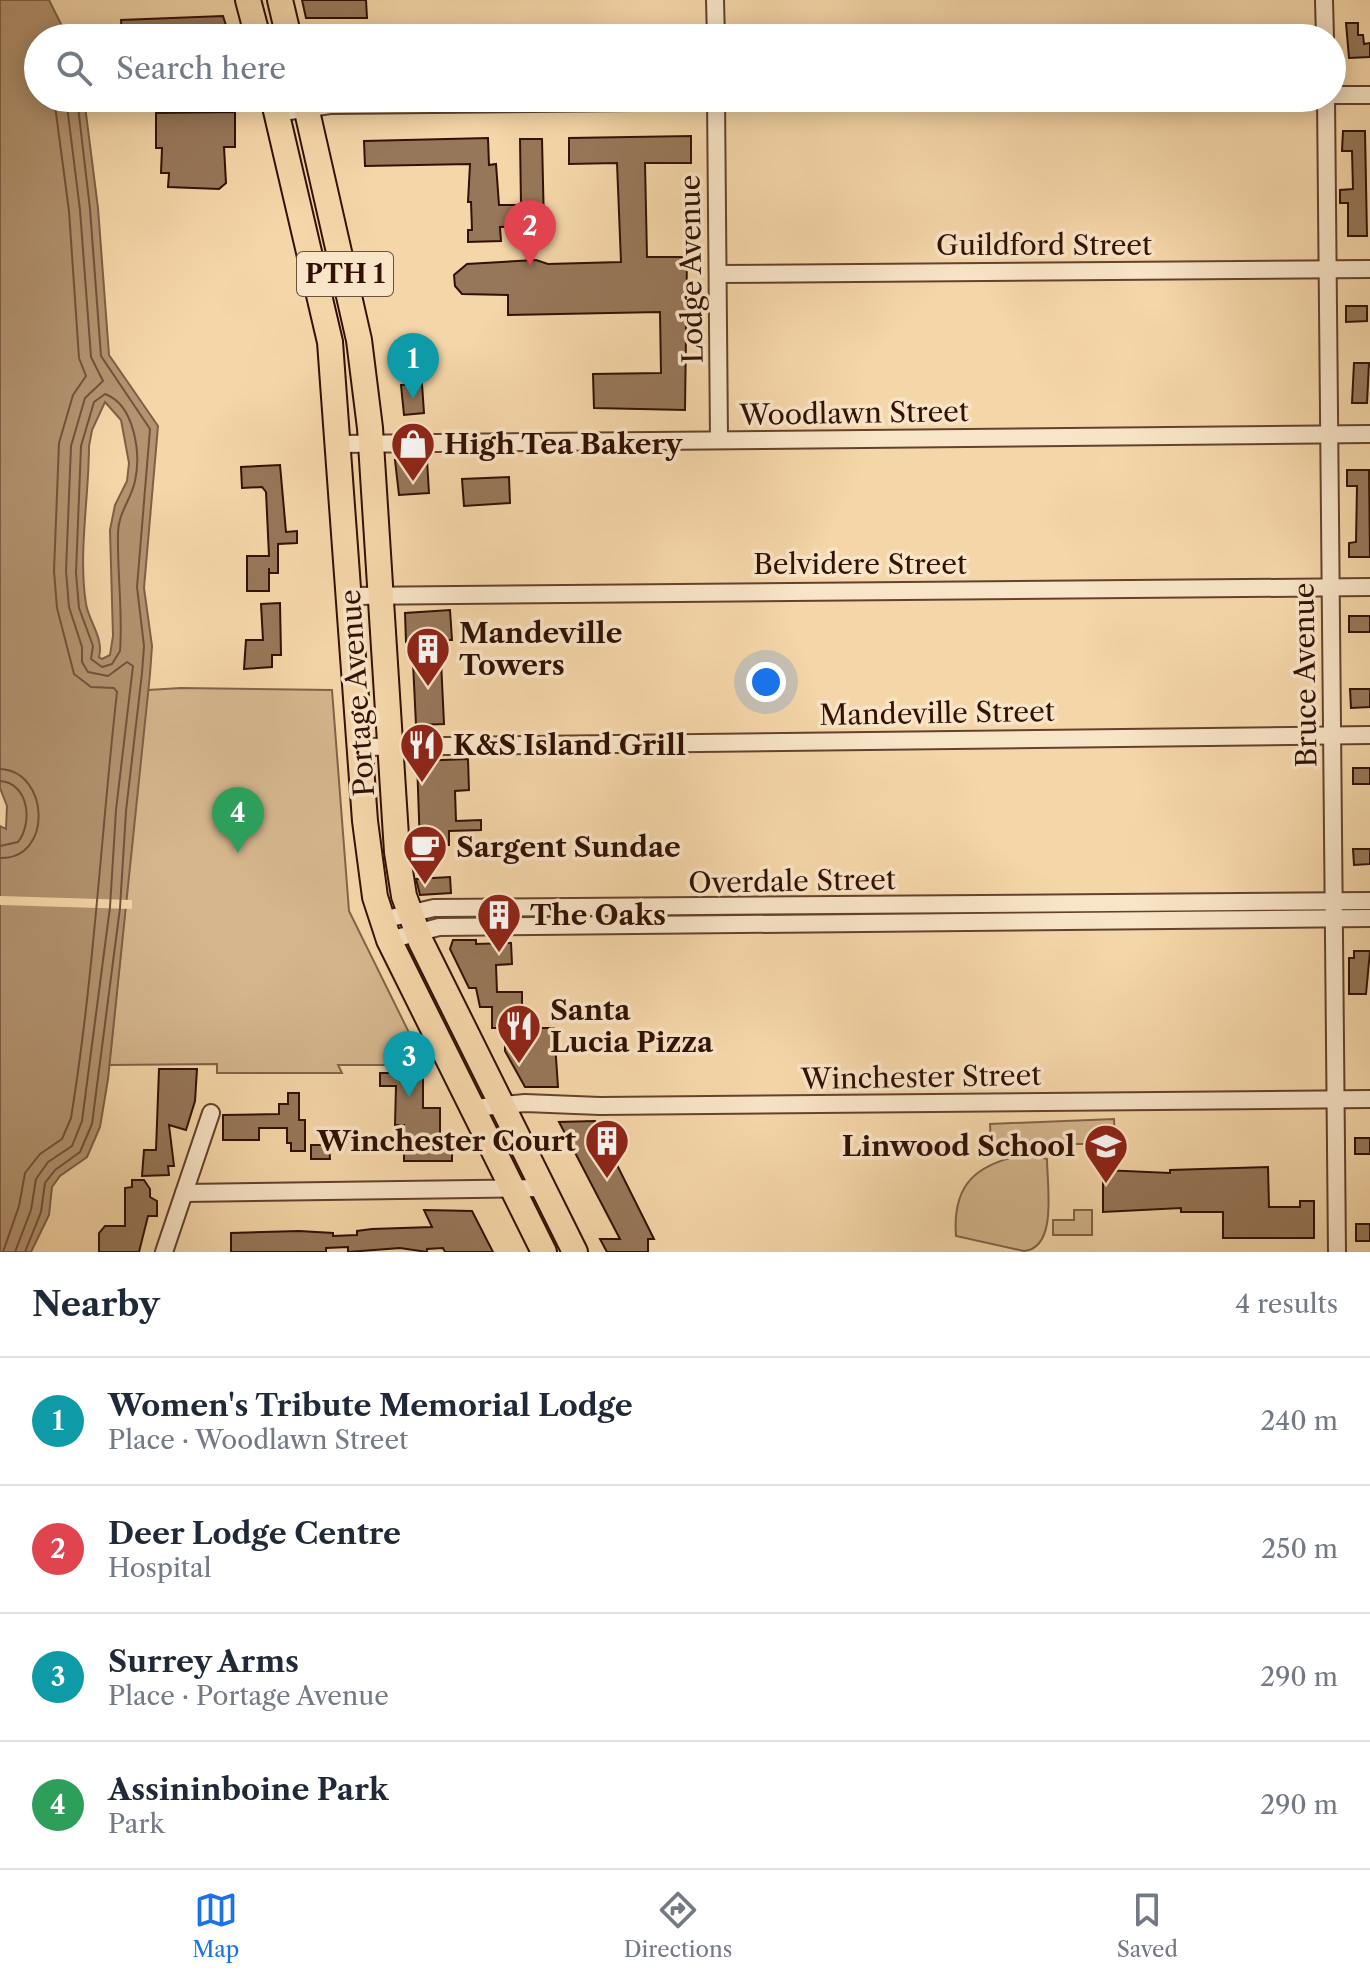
<!DOCTYPE html>
<html lang="en">
<head>
<meta charset="utf-8">
<style>
	:root { --surface:#fff; --page:#f6f6f7; --text:#1f2937; --muted:#747a83; --line:#e0e1e3; --accent:#1a73e8 }
	body { margin:0; font-family:"Libre Caslon Text",serif; background:var(--page); color:var(--text) }
	.you { position:absolute; left:766px; top:682px; width:28px; height:28px; margin:-20px; border:6px solid #fff; border-radius:50%; background:#1a73e8; box-shadow:0 0 0 12px #1a73e833 }
	.badge { display:grid; place-items:center; width:52px; height:52px; border-radius:50%; background:var(--accent); color:#fff; font-size:26px; font-weight:700 }
	.pin { position:absolute; translate:-50% -66px; filter:drop-shadow(0 2px 4px #0008) }
	.pin::after { content:''; position:absolute; top:42px; width:28px; height:24px; background:inherit; clip-path:polygon(0 0,100% 0,50% 100%) }
	.list { margin:0; padding:0; list-style:none }
	h2 { display:flex; justify-content:space-between; align-items:center; height:104px; margin:0; padding:0 32px; font-size:34px }
	h2 small { font-size:26px; font-weight:400; color:var(--muted) }
	.list li { display:grid; grid-template-columns:52px 1fr auto; gap:24px; align-items:center; box-sizing:border-box; height:128px; padding:0 32px; border-top:2px solid var(--line) }
	.list b { display:block; font-size:30px; white-space:nowrap }
	.list p { margin:0; font-size:26px; white-space:nowrap; color:var(--muted) }
	.list em { font-size:26px; font-style:normal; color:var(--muted) }
	.icon { flex:none; width:44px; height:44px; fill:none; stroke:currentColor; stroke-width:2; stroke-linecap:round; stroke-linejoin:round }
	.map { position:relative; flex:none; width:1370px; height:1252px; overflow:hidden }
	.search { position:absolute; background:var(--surface); box-shadow:0 4px 20px #0003; left:24px; right:24px; top:24px; height:88px; display:flex; align-items:center; gap:20px; box-sizing:border-box; padding:0 28px; border-radius:44px; color:var(--muted); font-size:30px }
	.sheet { height:616px; background:var(--surface) }
	nav { display:flex; justify-content:space-around; align-items:center; box-sizing:border-box; height:112px; border-top:2px solid var(--line); background:var(--surface); font-size:22px; color:var(--muted) }
	nav a { display:grid; justify-items:center; gap:4px }
	nav .on { color:var(--accent) }
	.map>svg:first-child { display:block }
</style>
</head>
<body>
<div class="map">
<svg width="1370" height="1252" viewBox="0 0 1370 1252">
	<rect width="100%" height="100%" fill="#f5d6a8"/>
	<filter id="stains"><feTurbulence type="fractalNoise" baseFrequency=".0025" numOctaves="4"/><feColorMatrix values="0 0 0 0 .2 0 0 0 0 .09 0 0 0 0 .02 0 0 0 .5 -.17"/></filter>
	<radialGradient id="worn" r=".72"><stop offset=".6" stop-color="#630" stop-opacity="0"/><stop offset="1" stop-color="#630" stop-opacity=".3"/></radialGradient>
	<g fill="#d4b58c" stroke="#836348" stroke-width="2">
		<path d="M181 688 332 690 349 911 425 1065H338L342 1073H217V1064L109 1065C123 940 133 815 148 690Z"/>
		<polygon points="1114,1119 1115,1144 991,1144 990,1124"/>
		<path d="M1026 1154 1047 1159C1047 1185 1058 1248 1024 1251L956 1236C952 1183 977 1164 1026 1154Z"/>
		<polygon points="1074,1210 1092,1210 1092,1235 1053,1235 1053,1220 1074,1220"/>
	</g>
	<path fill="#b39370" stroke="#7f5f45" stroke-width="2" fill-rule="evenodd" d="M0 0H49L68 38H38V98H84L98 208 109 355 158 426 144 588 152 646 150 674 108 1079 100 1127 87 1157 60 1176 52 1187 49 1215 31 1252H0V826L6 829 7 806 0 788ZM105 402 121 420 129 463 127 481 115 505 110 530 113 636 110 655 102 659 99 657C104 638 89 622 86 604 78 553 89 498 89 446L92 430Z"/>
	<polygon fill="#f5d6a8" points="0,896 132,900 132,909 0,905"/>
	<g fill="none" stroke-linecap="round" stroke-linejoin="round">
		<g stroke="#72523a" stroke-width="2">
			<path d="M105 394C135 405 141 454 135 481 131 500 118 513 118 533 117 572 123 612 120 651L112 664 102 667 91 659 93 646 79 608 76 573 81 446 94 402Z"/>
			<path d="M0 769C50 771 53 860 0 858"/>
			<path d="M0 781C29 783 33 823 18 842L0 846"/>
			<path d="M3 1252 19 1206 25 1173 40 1154 62 1139 71 1118C94 977 101 834 117 692L114 688 91 687 74 674 57 608 54 571 59 443 73 395 86 376 79 358 69 211 54 98"/>
			<polyline points="15,1252 31,1210 36,1179 48,1162 72,1146 82,1121 110,907 116,810 133,666 127,662 108,676 88,672 82,662 82,647 69,607 66,571 71,446 85,398 103,381 91,357 80,210 66,98"/>
			<polyline points="25,1252 41,1212 45,1183 55,1170 80,1152 92,1124 120,908 126,811 142,673 144,646 137,587 150,429 101,356 90,209 77,98"/>
		</g>
	</g>
	<g fill="#977759" stroke="#321104" stroke-width="2">
		<polygon points="302,0 366,0 367,18 306,18"/>
		<polygon points="223,16 230,38 122,38 121,20"/>
		<polygon points="1346,23 1358,23 1358,35 1363,35 1364,44 1370,43 1370,57 1349,58"/>
		<polygon points="235,112 235,147 224,147 226,183 219,189 168,187 169,173 161,173 162,148 156,148 156,113"/>
		<polygon points="1343,131 1365,131 1367,236 1348,236 1348,203 1340,203 1340,190 1353,189 1352,151 1342,151"/>
		<polygon points="691,136 691,163 645,163 647,257 687,257 685,410 594,408 593,374 661,373 660,312 508,315 508,295 462,294 455,286 454,275 467,264 536,260 548,264 621,262 617,163 569,164 569,138"/>
		<polygon points="488,138 489,165 496,164 499,205 521,205 520,139 542,139 544,226 500,227 501,241 468,242 468,230 472,230 471,202 468,202 470,164 365,166 364,141"/>
		<polygon points="1346,306 1367,306 1367,321 1346,322"/>
		<polygon points="1354,363 1369,363 1367,403 1352,403"/>
		<polygon points="422,384 424,413 404,415 401,385"/>
		<polygon points="395,460 427,460 429,493 399,495"/>
		<polygon points="280,465 286,532 297,531 297,543 278,544 278,573 269,573 269,568 269,591 247,591 247,556 269,556 266,492 262,487 242,488 241,467"/>
		<polygon points="1347,470 1369,470 1370,557 1349,557 1349,543 1356,542 1357,486 1347,486"/>
		<polygon points="509,477 510,503 464,506 462,479"/>
		<polygon points="280,603 281,655 272,655 272,667 244,669 246,640 263,640 261,604"/>
		<polygon points="450,610 452,640 440,640 444,724 416,725 412,642 406,642 405,613"/>
		<rect x="1349" y="616" width="21" height="16"/>
		<polygon points="1350,689 1370,689 1370,707 1351,708"/>
		<polygon points="468,759 469,790 455,791 456,821 481,820 481,830 449,831 449,845 420,846 417,761"/>
		<rect x="1353" y="768" width="17" height="16"/>
		<polygon points="1353,849 1370,849 1370,864 1354,865"/>
		<polygon points="450,877 451,893 420,895 416,879"/>
		<polygon points="453,940 476,940 476,944 511,943 512,964 496,965 497,992 522,992 522,1028 554,1028 558,1087 525,1087 505,1051 505,1028 492,1028 492,1007 480,1007 476,988 469,988 450,949"/>
		<polygon points="1354,951 1370,951 1366,994 1349,994 1349,958 1354,958"/>
		<polygon points="159,1069 197,1069 195,1101 186,1130 169,1125 174,1166 168,1166 169,1175 142,1176 144,1150 156,1150"/>
		<polygon points="380,1073 423,1073 423,1108 440,1108 440,1136 452,1136 452,1161 404,1161 404,1125 395,1125 396,1086 380,1086"/>
		<polygon points="288,1093 299,1093 299,1120 305,1120 305,1151 291,1151 291,1143 287,1143 287,1128 259,1128 259,1140 223,1140 223,1115 279,1114 279,1104 288,1104"/>
		<polygon points="595,1121 654,1239 648,1239 648,1252 607,1252 600,1239 620,1239 559,1122"/>
		<rect x="1355" y="1138" width="15" height="16"/>
		<polygon points="311,1145 329,1145 330,1159 311,1159"/>
		<polygon points="1268,1167 1269,1207 1300,1207 1300,1201 1314,1201 1314,1238 1223,1238 1223,1212 1181,1212 1181,1208 1103,1212 1103,1170 1170,1173 1170,1170"/>
		<polygon points="132,1180 144,1180 150,1189 150,1197 157,1201 157,1216 148,1216 139,1252 99,1252 99,1233 105,1226 125,1226 125,1188 132,1187"/>
		<polygon points="424,1210 472,1211 493,1252 445,1252 443,1248 427,1249 427,1252 400,1248 348,1252 348,1247 326,1248 326,1252 231,1252 231,1233 299,1231 333,1233 333,1236 357,1235 357,1231 372,1229 432,1227"/>
		<rect x="1356" y="1224" width="14" height="17"/>
	</g>
	<g fill="none" stroke-linecap="round" stroke-linejoin="round">
		<g stroke="#63422d" stroke-width="20">
			<g id="minor">
				<polyline points="715,0 716,38"/>
				<polyline points="1324,0 1325,38"/>
				<polyline points="1332,95 1370,95"/>
				<polyline points="716,98 719,440"/>
				<polyline points="1326,98 1337,1252"/>
				<polyline points="276,113 330,105 1038,98"/>
				<polyline points="718,274 1370,269"/>
				<polyline points="339,444 1370,434"/>
				<polyline points="350,596 1370,587"/>
				<polyline points="360,747 1370,735"/>
				<polyline points="382,920 434,908 1370,901"/>
				<polyline points="389,940 439,927 1370,918"/>
				<polyline points="473,1108 525,1103 600,1106 1370,1099"/>
				<polyline points="184,1193 543,1188"/>
				<polyline points="164,1252 211,1113"/>
			</g>
		</g>
		<g stroke="#321104" stroke-width="28">
			<g id="highway">
				<polyline points="248,0 258,38"/>
				<polyline points="280,0 289,38"/>
				<polyline points="273,98 330,342 365,821 375,897 389,940 544,1252"/>
				<polyline points="304,98 359,340 370,428 397,852 404,896 421,942 575,1252"/>
			</g>
		</g>
		<use href="#minor" stroke="#f8e4c6" stroke-width="16"/>
		<use href="#highway" stroke="#f5d6a8" stroke-width="24"/>
	</g>
	<defs>
		<g id="shop-pin" transform="scale(2.3)"><path d="M0 17L-7.5 6A9.5 9.5 0 1 1 7.5 6Z" fill="#8f2418" stroke="#f8e4c6"/><path d="M-5-2.5h2.3a2.7 3.5 0 0 1 5.4 0H5L5.5 6h-11ZM-1.5-2.5h3a1.5 2.3 0 0 0-3 0Z" fill="#fff"/></g>
		<g id="building-pin" transform="scale(2.3)"><path d="M0 17L-7.5 6A9.5 9.5 0 1 1 7.5 6Z" fill="#8f2418" stroke="#f8e4c6"/><path d="M-4-6H4V6H1V3H-1V6H-4ZM-2.5-4.3h1.7v1.8h-1.7ZM.8-4.3h1.7v1.8H.8ZM-2.5-1h1.7V.8h-1.7ZM.8-1h1.7V.8H.8Z" fill="#fff"/></g>
		<g id="restaurant-pin" transform="scale(2.3)"><path d="M0 17L-7.5 6A9.5 9.5 0 1 1 7.5 6Z" fill="#8f2418" stroke="#f8e4c6"/><path d="M-5-6h1v4h1v-4h1v4h1v-4h1v5L-1.5 .5V6h-2V.5L-5-1ZM5-6V6H3V1.5H1.5Q1.5-4 5-6Z" fill="#fff"/></g>
		<g id="cafe-pin" transform="scale(2.3)"><path d="M0 17L-7.5 6A9.5 9.5 0 1 1 7.5 6Z" fill="#8f2418" stroke="#f8e4c6"/><path d="M-5.5-4.5H6V0H3Q3 3.5 0 3.5H-2.5Q-5.5 3.5-5.5 0ZM3-3.2v2h1.7v-2ZM-6 4.5H4V6H-6Z" fill="#fff"/></g>
		<g id="school-pin" transform="scale(2.3)"><path d="M0 17L-7.5 6A9.5 9.5 0 1 1 7.5 6Z" fill="#8f2418" stroke="#f8e4c6"/><path d="M0-5L7-2L0 1L-7-2ZM-4 1L0 2.5L4 1V4Q0 6-4 4Z" fill="#fff"/></g>
	</defs>
	<g fill-rule="evenodd">
		<use href="#shop-pin" x="413" y="444"/>
		<use href="#building-pin" x="428" y="649"/>
		<use href="#restaurant-pin" x="422" y="745"/>
		<use href="#cafe-pin" x="425" y="847"/>
		<use href="#building-pin" x="499" y="915"/>
		<use href="#restaurant-pin" x="519" y="1026"/>
		<use href="#building-pin" x="607" y="1141"/>
		<use href="#school-pin" x="1106" y="1146"/>
	</g>
	<g text-anchor="middle" dominant-baseline="central" stroke-width="7" stroke-linejoin="round" paint-order="stroke">
		<rect fill="#f8e4c6" stroke="#6d503e" stroke-width="2" x="297" y="252" width="96" height="44" rx="6"/>
		<g font-size="26" font-weight="bold" fill="#321104">
			<text x="345" y="274">PTH 1</text>
		</g>
		<g font-size="28" fill="#321104" stroke="#f8e4c6">
			<text x="1044" y="245">Guildford Street</text>
			<text transform="translate(691 269) rotate(-91)">Lodge Avenue</text>
			<text transform="translate(854 413) rotate(-1)">Woodlawn Street</text>
			<text x="860" y="564">Belvidere Street</text>
			<text transform="translate(1305 675) rotate(-91)">Bruce Avenue</text>
			<text transform="translate(357 693) rotate(-94)">Portage Avenue</text>
			<text transform="translate(937 713) rotate(-1)">Mandeville Street</text>
			<text transform="translate(792 881) rotate(-1)">Overdale Street</text>
			<text transform="translate(921 1077) rotate(-1)">Winchester Street</text>
		</g>
		<g font-size="28" font-weight="bold" fill="#321104" stroke="#f8e4c6" text-anchor="start">
			<text x="444" y="444">High Tea Bakery</text>
			<text x="459" y="633">Mandeville<tspan x="459" dy="32">Towers</tspan></text>
			<text x="453" y="745">K&amp;S Island Grill</text>
			<text x="456" y="847">Sargent Sundae</text>
			<text x="530" y="915">The Oaks</text>
			<text x="550" y="1010">Santa<tspan x="550" dy="32">Lucia Pizza</tspan></text>
			<text x="576" y="1141" text-anchor="end">Winchester Court</text>
			<text x="1075" y="1146" text-anchor="end">Linwood School</text>
		</g>
	</g>
	<rect width="100%" height="100%" filter="url(#stains)"/>
	<rect width="100%" height="100%" fill="url(#worn)"/>
</svg>
<div class="you"></div>
<div class="pin badge" style="left:413px;top:399px;background:#0f9aa8">1</div>
<div class="pin badge" style="left:530px;top:266px;background:#e0444e">2</div>
<div class="pin badge" style="left:409px;top:1097px;background:#0f9aa8">3</div>
<div class="pin badge" style="left:238px;top:853px;background:#2e9e5b">4</div>
<div class="search"><svg class="icon" aria-label="search" viewBox="0 0 24 24"><circle cx="10" cy="10" r="6"/><path d="M15 15l6 6"/></svg>Search here</div>
</div>
<section class="sheet">
<h2>Nearby<small>4 results</small></h2>
<ul class="list">
<li><span class="badge" style="background:#0f9aa8">1</span><div><b>Women's Tribute Memorial Lodge</b><p>Place · Woodlawn Street</p></div><em>240 m</em></li>
<li><span class="badge" style="background:#e0444e">2</span><div><b>Deer Lodge Centre</b><p>Hospital</p></div><em>250 m</em></li>
<li><span class="badge" style="background:#0f9aa8">3</span><div><b>Surrey Arms</b><p>Place · Portage Avenue</p></div><em>290 m</em></li>
<li><span class="badge" style="background:#2e9e5b">4</span><div><b>Assininboine Park</b><p>Park</p></div><em>290 m</em></li>
</ul>
</section>
<nav>
<a class="on"><svg class="icon" aria-label="map" viewBox="0 0 24 24"><path d="M3 6l6-2 6 2 6-2v14l-6 2-6-2-6 2zM9 4v14M15 6v14"/></svg>Map</a>
<a><svg class="icon" aria-label="directions" viewBox="0 0 24 24"><path d="M12 3l9 9-9 9-9-9zM9 14v-3h6M13 9l2 2-2 2"/></svg>Directions</a>
<a><svg class="icon" aria-label="saved" viewBox="0 0 24 24"><path d="M7 4h10v16l-5-4-5 4z"/></svg>Saved</a>
</nav>
</body>
</html>
